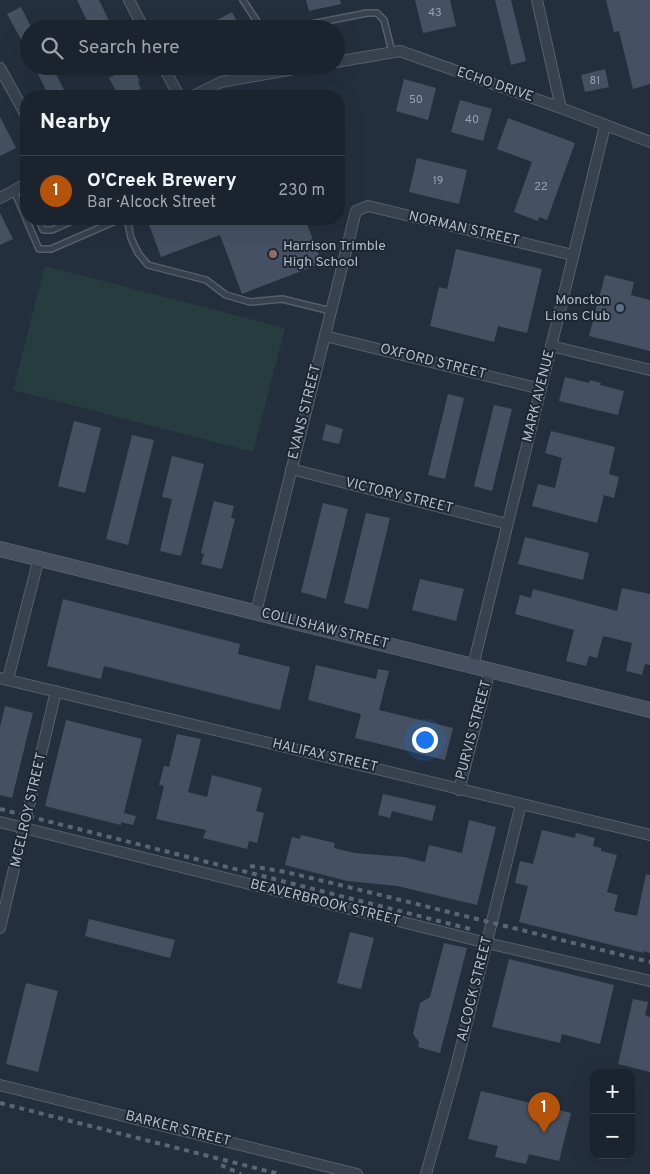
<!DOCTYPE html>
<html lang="en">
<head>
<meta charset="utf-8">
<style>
	:root { --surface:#1b232e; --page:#242b36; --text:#f1f3f6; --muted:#a0a4aa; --line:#39404a; --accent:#b45309 }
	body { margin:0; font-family:Overpass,sans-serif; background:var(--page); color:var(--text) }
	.controls { position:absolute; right:15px; bottom:15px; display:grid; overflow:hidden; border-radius:10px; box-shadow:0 5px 20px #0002 }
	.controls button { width:45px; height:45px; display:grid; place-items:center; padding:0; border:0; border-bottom:1px solid var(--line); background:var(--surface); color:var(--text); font:25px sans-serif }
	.you { position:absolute; left:424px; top:739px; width:18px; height:18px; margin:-12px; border:4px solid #fff; border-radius:50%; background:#1a73e8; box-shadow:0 0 0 8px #1a73e833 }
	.badge { display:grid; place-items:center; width:32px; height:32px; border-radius:50%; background:var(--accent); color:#fff; font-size:16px; font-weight:700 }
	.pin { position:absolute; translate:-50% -41px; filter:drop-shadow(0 1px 2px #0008) }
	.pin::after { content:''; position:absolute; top:26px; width:18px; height:15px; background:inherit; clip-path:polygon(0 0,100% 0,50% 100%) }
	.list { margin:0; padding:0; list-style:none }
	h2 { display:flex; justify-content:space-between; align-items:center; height:65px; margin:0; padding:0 20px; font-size:21px }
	h2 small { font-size:16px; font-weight:400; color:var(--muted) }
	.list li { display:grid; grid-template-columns:32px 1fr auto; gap:15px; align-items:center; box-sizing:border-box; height:70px; padding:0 20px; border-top:1px solid var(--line) }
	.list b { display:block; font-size:19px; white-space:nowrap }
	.list p { margin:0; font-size:16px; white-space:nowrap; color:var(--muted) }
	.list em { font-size:16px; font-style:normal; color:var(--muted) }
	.icon { flex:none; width:28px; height:28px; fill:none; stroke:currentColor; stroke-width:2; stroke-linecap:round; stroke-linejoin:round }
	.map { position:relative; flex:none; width:650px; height:1174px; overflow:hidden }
	.search { position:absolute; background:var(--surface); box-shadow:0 5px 20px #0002; left:20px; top:20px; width:325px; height:55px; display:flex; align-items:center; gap:12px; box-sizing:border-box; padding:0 18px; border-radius:28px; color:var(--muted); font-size:19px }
	.panel { position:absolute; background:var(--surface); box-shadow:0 5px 20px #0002; left:20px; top:90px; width:325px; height:135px; border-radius:20px }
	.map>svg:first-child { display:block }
</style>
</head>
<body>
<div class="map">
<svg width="650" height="1174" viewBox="0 0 650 1174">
	<rect width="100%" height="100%" fill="#242f3e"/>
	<polygon fill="#263c3f" points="45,266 285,328 253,452 13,390"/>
	<g fill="#455162">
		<polygon points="77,0 99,0 113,29 91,29"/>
		<polygon points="306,0 340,0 341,4 309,11"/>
		<polygon points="415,0 450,0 456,26 423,33"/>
		<polygon points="495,0 511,0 526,61 511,65"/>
		<polygon points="606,0 650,0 650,84 633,89 619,31 614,32"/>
		<polygon points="21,7 32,29 29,29 29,54 7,14"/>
		<polygon points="232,12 241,29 200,29"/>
		<polygon points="34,66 52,66 64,90 49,96"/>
		<polygon points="131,66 132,66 140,81 138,82 141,89 124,96 122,91 117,93 109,78"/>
		<polygon points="605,69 609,87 585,92 581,75"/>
		<polygon points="404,79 436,88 428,120 396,111"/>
		<polygon points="460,100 492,109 483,141 451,132"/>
		<polygon points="0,117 16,148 0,156"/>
		<polygon points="508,118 575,143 547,220 539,217 538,221 514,212 532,162 497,149"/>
		<polygon points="417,158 467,170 459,204 409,192"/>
		<polygon points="0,213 13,239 0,245"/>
		<polygon points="147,219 305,219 322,263 242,294 220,235 161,257"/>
		<polygon points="456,249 542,269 527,333 498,326 494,342 430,326 439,287 447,289"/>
		<polygon points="605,275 634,282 631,295 650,300 650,351 589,336"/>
		<polygon points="565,377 589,383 590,380 601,383 600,385 624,391 618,415 559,401"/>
		<polygon points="448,394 464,398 445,479 428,475"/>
		<polygon points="494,405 512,409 492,491 474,486"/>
		<polygon points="74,421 101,428 85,493 58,486"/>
		<polygon points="326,424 343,429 339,444 322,440"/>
		<polygon points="551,431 615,447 609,474 619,477 614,498 604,495 597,523 532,506 538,484 555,488 562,458 545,453"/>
		<polygon points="132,435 154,440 128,545 106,539"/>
		<polygon points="172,456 204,464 181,556 160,551 172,499 162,497"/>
		<polygon points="214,501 234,506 231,518 235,519 222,569 201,564 204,554 201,553"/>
		<polygon points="323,503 348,509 326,599 301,592"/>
		<polygon points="366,513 390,518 368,609 344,603"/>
		<polygon points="525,537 589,553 583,580 518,564"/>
		<polygon points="420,579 464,589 456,621 412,610"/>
		<polygon points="622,588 650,594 650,665 645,664 642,675 626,671 632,643 603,636 597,658 589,656 586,666 566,661 574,630 515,614 520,595 531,598 533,589 617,611"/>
		<polygon points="63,599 240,644 238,654 290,667 280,710 104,666 101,679 47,666"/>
		<polygon points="316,665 376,679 378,669 389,671 379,710 453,728 445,760 355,738 361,714 308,700"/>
		<polygon points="5,706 33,713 12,798 0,795 0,727"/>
		<polygon points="66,720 142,739 124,813 136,816 133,825 121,822 121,825 45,806"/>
		<polygon points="177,734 201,739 188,792 207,797 212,775 262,788 256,811 264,813 257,843 249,841 247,849 203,838 206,830 156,819 164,786 159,785 164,766 169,767"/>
		<polygon points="383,794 436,806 432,821 392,811 390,818 378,815"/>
		<polygon points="469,820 496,827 477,905 397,886 347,881 285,865 292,837 300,839 301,835 335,843 334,848 354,853 404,857 425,862 429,845 462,853"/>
		<polygon points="542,830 575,838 576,833 595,838 593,846 601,848 601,851 617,855 607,892 618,895 614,911 637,916 646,874 650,875 650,953 644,951 644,953 519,922 528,886 515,883 520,861 533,864"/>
		<polygon points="89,919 175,940 170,958 85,936"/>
		<polygon points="350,932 374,938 361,989 337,983"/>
		<polygon points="444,943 467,948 440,1053 418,1047 419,1042 413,1034 420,1003 430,997"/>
		<polygon points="509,959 614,985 600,1044 562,1034 560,1043 492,1027"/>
		<polygon points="26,983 58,991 38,1072 6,1064"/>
		<polygon points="633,999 648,1002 645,1015 650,1017 650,1072 618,1064"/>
		<polygon points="481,1091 571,1113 559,1161 529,1154 526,1164 495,1157 498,1146 468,1139"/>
	</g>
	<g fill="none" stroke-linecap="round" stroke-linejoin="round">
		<g stroke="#565f6c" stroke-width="8">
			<g id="lane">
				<polyline points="243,0 262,29"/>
				<polyline points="286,29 367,13 377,13 384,20 392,52"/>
				<polyline points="14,191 26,218"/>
				<polyline points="26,219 39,249 51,249 120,219"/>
				<polyline points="39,219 43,230 52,230 76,219"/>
				<polyline points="127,219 131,238 138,253 148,265 206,280 226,295 250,302 282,299 331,311"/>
			</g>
		</g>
		<g stroke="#565f6c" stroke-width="12">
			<g id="street">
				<polyline points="129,0 144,29"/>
				<polyline points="537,0 561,108"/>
				<polyline points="336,62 400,51 561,108 650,142"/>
				<polyline points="163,66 179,96"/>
				<polyline points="0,68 26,115"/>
				<polyline points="193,96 221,82 311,66"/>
				<polyline points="0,198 26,184"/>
				<polyline points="325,336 541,389"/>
				<polyline points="551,346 650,370"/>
				<polyline points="291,469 507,524"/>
				<polyline points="256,612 356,211 368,206 573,255"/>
				<polyline points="473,666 605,126"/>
				<polyline points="0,678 650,835"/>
				<polyline points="8,679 39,558"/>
				<polyline points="459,790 490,670"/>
				<polyline points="0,822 487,943 650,981"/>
				<polyline points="0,928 56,691"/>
				<polyline points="0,1085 357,1174"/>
				<polyline points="426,1174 456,1067 521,804"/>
			</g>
		</g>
		<g stroke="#565f6c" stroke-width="16">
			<polyline id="secondary" points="0,549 650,710"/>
		</g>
		<use href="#lane" stroke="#38414e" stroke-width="5"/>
		<use href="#street" stroke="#38414e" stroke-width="10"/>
		<use href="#secondary" stroke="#465061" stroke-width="14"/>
		<g stroke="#5a6575" stroke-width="4" stroke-dasharray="5 5" stroke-linecap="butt">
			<polyline points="0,809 470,929"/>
			<polyline points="250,866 286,872 340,885 650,962"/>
			<polyline points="0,1103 279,1174"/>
			<polyline points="221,1165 241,1174"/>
		</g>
	</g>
	<circle fill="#8d6e63" stroke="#1d2633" stroke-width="2" cx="273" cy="254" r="5"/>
	<circle fill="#5c6f8a" stroke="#1d2633" stroke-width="2" cx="620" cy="308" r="5"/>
	<g text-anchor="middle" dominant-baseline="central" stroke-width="4" stroke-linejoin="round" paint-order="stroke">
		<g font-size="11" fill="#98a1af">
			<text x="435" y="13">43</text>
			<text x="595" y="81">81</text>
			<text x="416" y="100">50</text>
			<text x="472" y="120">40</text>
			<text x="438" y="181">19</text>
			<text x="541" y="187">22</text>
		</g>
		<g font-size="14" fill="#b4bcc9" stroke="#1d2633">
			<text transform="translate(495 85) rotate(19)">ECHO DRIVE</text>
			<text transform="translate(464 229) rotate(13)">NORMAN STREET</text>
			<text transform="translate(433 362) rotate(14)">OXFORD STREET</text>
			<text transform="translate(539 396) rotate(-76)">MARK AVENUE</text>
			<text transform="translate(305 412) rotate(-76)">EVANS STREET</text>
			<text transform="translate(399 496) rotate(14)">VICTORY STREET</text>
			<text transform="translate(325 629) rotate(14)">COLLISHAW STREET</text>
			<text transform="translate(474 730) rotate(-75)">PURVIS STREET</text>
			<text transform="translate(325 756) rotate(13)">HALIFAX STREET</text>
			<text transform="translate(29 810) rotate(-77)">MCELROY STREET</text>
			<text transform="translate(325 903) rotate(14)">BEAVERBROOK STREET</text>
			<text transform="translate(475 989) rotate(-76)">ALCOCK STREET</text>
			<text transform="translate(178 1129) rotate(14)">BARKER STREET</text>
		</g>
		<g font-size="14" fill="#b4bcc9" stroke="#1d2633" text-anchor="start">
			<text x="283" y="246">Harrison Trimble<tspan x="283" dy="16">High School</tspan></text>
			<text x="610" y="300" text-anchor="end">Moncton<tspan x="610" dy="16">Lions Club</tspan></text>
		</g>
	</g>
</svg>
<div class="controls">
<button>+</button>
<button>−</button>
</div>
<div class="you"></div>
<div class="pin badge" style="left:544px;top:1133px">1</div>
<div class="search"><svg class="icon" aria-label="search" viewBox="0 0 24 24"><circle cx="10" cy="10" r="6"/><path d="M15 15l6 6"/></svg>Search here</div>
<section class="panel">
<h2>Nearby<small></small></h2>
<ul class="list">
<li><span class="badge">1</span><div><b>O'Creek Brewery</b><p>Bar · Alcock Street</p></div><em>230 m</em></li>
</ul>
</section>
</div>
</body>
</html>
